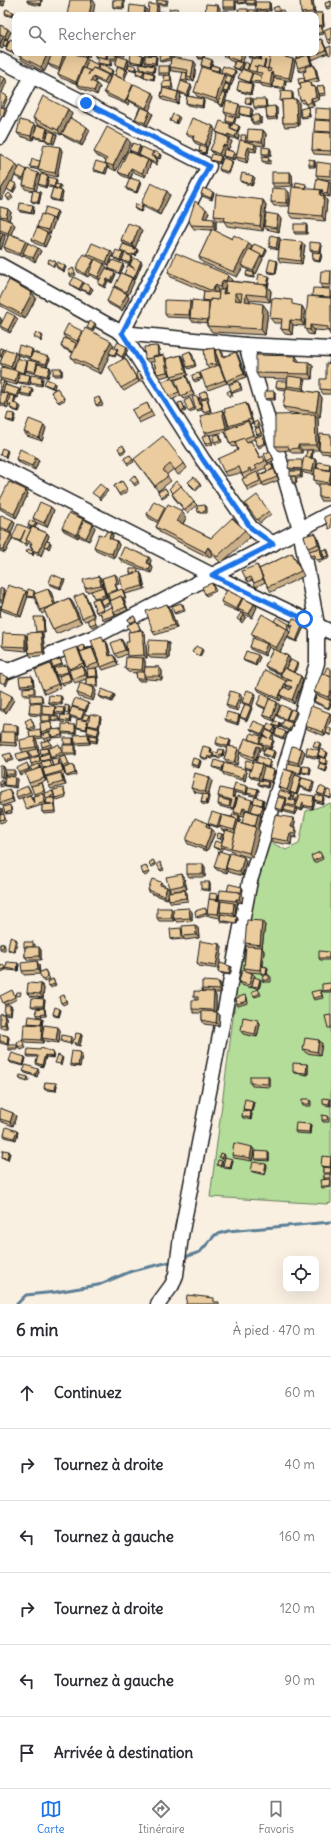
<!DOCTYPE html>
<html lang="fr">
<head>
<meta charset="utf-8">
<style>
	:root { --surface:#fff; --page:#f2f2f3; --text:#2b2b33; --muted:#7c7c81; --line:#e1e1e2; --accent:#1a73e8 }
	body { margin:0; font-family:Delius,sans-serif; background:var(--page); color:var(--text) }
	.controls { position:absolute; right:12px; bottom:12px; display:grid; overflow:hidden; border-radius:8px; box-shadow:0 4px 16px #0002 }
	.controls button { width:36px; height:36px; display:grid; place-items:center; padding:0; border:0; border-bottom:1px solid var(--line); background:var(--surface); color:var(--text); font:20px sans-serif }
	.stop { position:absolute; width:12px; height:12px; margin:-9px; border:3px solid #1a73e8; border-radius:50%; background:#fff }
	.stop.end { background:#1a73e8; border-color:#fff; box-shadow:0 1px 4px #0008 }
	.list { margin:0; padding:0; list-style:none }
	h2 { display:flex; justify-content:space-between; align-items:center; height:52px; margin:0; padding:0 16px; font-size:17px }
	h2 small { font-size:13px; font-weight:400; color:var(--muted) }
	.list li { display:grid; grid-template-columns:26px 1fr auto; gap:12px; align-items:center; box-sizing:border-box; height:72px; padding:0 16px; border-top:1px solid var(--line) }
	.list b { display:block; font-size:15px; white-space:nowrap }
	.list em { font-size:13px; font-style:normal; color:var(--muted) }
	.icon { flex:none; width:22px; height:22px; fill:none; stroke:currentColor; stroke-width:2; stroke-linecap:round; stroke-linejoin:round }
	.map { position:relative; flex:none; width:331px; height:1304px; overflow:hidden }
	.search { position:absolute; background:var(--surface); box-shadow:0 4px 16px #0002; left:12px; right:12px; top:12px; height:44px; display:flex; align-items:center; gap:10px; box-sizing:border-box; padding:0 14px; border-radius:8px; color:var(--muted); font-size:15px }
	.sheet { height:484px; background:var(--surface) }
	nav { display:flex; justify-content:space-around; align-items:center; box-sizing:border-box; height:56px; border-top:1px solid var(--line); background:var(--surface); font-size:11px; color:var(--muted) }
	nav a { display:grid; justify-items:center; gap:2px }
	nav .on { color:var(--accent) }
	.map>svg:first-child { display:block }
</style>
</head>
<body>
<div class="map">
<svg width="331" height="1304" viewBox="0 0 331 1304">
	<rect width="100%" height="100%" fill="#f9f0e2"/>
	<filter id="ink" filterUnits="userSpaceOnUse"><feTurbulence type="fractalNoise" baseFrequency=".025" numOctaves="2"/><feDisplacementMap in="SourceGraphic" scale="8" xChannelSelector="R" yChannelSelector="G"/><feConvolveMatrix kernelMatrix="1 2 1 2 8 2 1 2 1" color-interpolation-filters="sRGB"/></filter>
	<g filter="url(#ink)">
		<polygon fill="#b5dd9a" stroke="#687c5b" points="331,803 331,1203 327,1204 210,1197 235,1003 240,954 252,888 270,842 286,850 299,844 306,811"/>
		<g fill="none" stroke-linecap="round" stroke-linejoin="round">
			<g stroke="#5c7e95" stroke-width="3">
				<polyline points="182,1258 200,1252 215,1235 228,1231 331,1222"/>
				<polyline points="17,1304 26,1295 56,1292 98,1285 132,1271 174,1261"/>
			</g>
			<g stroke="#1c1c1c" stroke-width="17">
				<g id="minor">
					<polyline points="0,60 209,166 122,333 203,460 251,528 273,544"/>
					<polyline points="0,137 32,76"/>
					<polyline points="0,265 122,333 246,345 331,349"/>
					<polyline points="0,467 212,575 331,632"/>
					<polyline points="0,667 8,671 92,638 331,513"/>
					<polyline points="158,1304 172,1285 176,1275 181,1236 250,881 317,663 317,625 300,529 246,345"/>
				</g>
			</g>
			<use href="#minor" stroke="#fff" stroke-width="14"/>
		</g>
		<g fill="#caaf88" stroke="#1c1c1c" fill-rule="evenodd">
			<polygon points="0,0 4,6 0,5"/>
			<polygon points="42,0 41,6 28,3 27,1"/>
			<polygon points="113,0 124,0 124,9 114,8 113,7"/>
			<polygon points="157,0 168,0 167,5 158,5 157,3"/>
			<polygon points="237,0 255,0 255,5 247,5 246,3 239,4 238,3"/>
			<polygon points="313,0 315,13 322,13 323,14 324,27 322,27 324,34 318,35 316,34 316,15 303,15 301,13"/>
			<polygon points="236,1 236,9 224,9 223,7"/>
			<polygon points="331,1 331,8 327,9 326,7"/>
			<polygon points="269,2 270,3 271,11 266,11 267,13 267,15 257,15 257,12 256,10"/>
			<polygon points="5,13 15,13 13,17 6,15"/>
			<polygon points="0,25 8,29 11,32 7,40 5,38 14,54 7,51 6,49 7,47 3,45 2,49 0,48"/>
			<polygon points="331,27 331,43 330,44 327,40"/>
			<polygon points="316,34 318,40 321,39 323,42 328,53 312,60 310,57"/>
			<polygon points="20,53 90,53 89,58 82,56 86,58 88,61 98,65 99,66 100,65 98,64 97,63 98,58 96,58 95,56 95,53 108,53 107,59 110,60 112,61 111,66 102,65 112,70 113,71 111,77 108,75 110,78 107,85 96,80 94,83 100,87 97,95 79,87 77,84 61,78 58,74 60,71 51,67 48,64 44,72 22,60 19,56"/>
			<polygon points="125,53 125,56 118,56 116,54"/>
			<polygon points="144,53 159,53 159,54 148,55 156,56 157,57 156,65 147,64 154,66 155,67 154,73 142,70 144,71 145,73 144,77 137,75 136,73 141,70 140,68 140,64 131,63 130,61 143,55 144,56 143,63 146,64 145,62 145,55"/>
			<polygon points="160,53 169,53 171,59 196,64 194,81 189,81 188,79 187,83 182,82 181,80 187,73 172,71 170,68 170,75 171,76 172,81 171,81 172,83 173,89 169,89 178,92 192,87 188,96 203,99 204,101 203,108 187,105 186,103 187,96 179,93 181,95 178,104 163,100 161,96 164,82 164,81 166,75 159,75 158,73 169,66 170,67 171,60 161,62 160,61 161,55"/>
			<polygon points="198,53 205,53 204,58 212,60 213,62 212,65 219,67 220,69 219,73 224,74 226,78 227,76 222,74 221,72 235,70 236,72 234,78 232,77 234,79 231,86 226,84 226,83 226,84 230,87 228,94 224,93 223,91 222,93 226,94 227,96 223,107 219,105 218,103 197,96 194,92 210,70 202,67 201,65 203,59 199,59 198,57"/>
			<polygon points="246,53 242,63 243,65 241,71 234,68 233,67 234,62 229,60 228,58 223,56 222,54"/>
			<path d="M262 53H286V55L288 58 293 59 295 62 291 81 285 80 286 81 285 90 274 88 273 87 281 79 275 78 274 77 272 88 262 86 261 84 252 83 251 82 250 83 240 79 238 78 244 70 243 69 249 64 250 65 252 58H249L248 56 262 53 261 60ZM248 71 249 72 257 75 252 74 248 72Z"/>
			<polygon points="295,53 307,53 310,58 313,65 316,68 319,81 311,83 312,87 314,86 317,90 319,100 313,101 314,106 307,107 305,103 302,103 300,100 301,89 301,86 299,84 304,79 306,71 305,70 300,72 298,68 297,58"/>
			<polygon points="116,55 118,56 129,61 126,70 128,71 124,80 155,96 149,110 153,114 147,126 138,122 135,119 140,107 129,101 128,105 107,96 104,92 115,76 118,67 117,67 115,65 117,60 110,60 109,58"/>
			<polygon points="136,66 137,68 136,71 129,69 128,68"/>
			<polygon points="154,74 155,75 154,80 145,78 144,77"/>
			<polygon points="252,84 253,86 251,95 238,91 237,90"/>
			<polygon points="325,87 326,95 320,96 319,94"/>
			<polygon points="292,92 293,94 293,100 296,99 299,103 299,126 285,127 283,123 282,102 280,101"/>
			<polygon points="253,99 251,105 246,104 245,103"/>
			<polygon points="266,100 267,107 277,108 277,119 268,120 267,118 266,108 255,109 254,107"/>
			<polygon points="241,107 253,110 252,115 261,117 261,124 253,124 252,122 251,117 241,115 240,114 240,113 239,118 235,117 236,118 234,124 239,126 240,127 238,132 232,130 239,135 238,140 230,137 230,139 232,142 228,150 225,149 234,152 235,154 234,160 224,157 223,156 224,152 221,157 222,158 220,164 211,161 210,160 215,154 213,153 210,150 218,134 216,132 230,124 231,126 232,124 227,123 226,121 227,115 226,115 224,112"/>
			<polygon points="68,109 72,114 61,135 48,129 46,140 55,133 57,135 54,144 47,142 46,140 35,138 34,136 33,140 20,136 17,133 34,124 36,127 45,127 36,123 33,118"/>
			<polygon points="309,109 310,117 302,118 301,117"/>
			<polygon points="331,109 331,155 314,154 312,150 315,132 314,131 316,120 315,119"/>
			<polygon points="213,126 215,130 207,148 207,149 206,154 200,153 199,151 202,146 195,143 193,140 193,138 188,136 186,133"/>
			<polygon points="90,130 82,146 65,137 62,134"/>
			<polygon points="263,130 266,134 265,146 255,145 257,147 256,152 250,151 247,163 238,160 236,157 241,141 247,137"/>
			<polygon points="131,143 116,171 108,167 106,174 94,171 93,169 106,164 105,163 106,161 97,156 94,152"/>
			<polygon points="140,146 141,148 138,155 131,152 129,150"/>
			<polygon points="60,147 62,151 57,177 41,173 38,170 31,168 30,167 40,161"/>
			<polygon points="271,150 271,156 263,155 262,154"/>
			<polygon points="153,152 154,153 160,154 161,155 160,159 154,157 153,156 153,157 158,161 156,165 149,161 151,163 145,177 133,172 131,178 141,183 137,193 127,190 126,188 130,179 121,175 118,172 139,156"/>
			<polygon points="0,154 19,168 36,191 40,192 41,194 39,204 32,202 31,201 33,191 25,189 23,185 24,181 16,177 15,175 12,182 16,184 17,186 13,193 7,189 1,200 0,199"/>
			<polygon points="270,160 270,164 263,163 262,161"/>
			<polygon points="315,161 315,167 310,167 309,165"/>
			<polygon points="233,162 229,174 220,171 219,169"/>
			<polygon points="331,164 331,180 318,178 316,175"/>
			<polygon points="292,175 293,186 274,187 272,183"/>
			<polygon points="49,178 57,181 56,184 61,187 60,190 63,193 61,202 51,200 50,198 53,188 48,187 47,186 46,188 40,186 38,184"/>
			<polygon points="255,178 252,186 241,182 240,181"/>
			<polygon points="329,181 331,184 330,197 325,196 324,196 327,201 325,221 293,218 289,213 295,187 307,186 307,189 315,190 315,189"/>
			<polygon points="286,189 289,192 289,206 274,206 271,202"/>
			<polygon points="9,193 13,198 9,201 6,196"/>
			<polygon points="214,193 212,200 202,196 201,194"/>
			<polygon points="170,195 160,215 144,207 141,203"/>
			<polygon points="263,200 266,205 263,231 227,226 224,221 217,221 214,216"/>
			<polygon points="142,206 143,208 141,212 136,210 134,208"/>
			<polygon points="0,207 8,209 11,212 9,220 12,222 15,225 11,234 26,240 28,243 41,251 35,262 25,256 24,255 23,257 6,251 4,247 8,236 4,234 5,237 1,250 0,249"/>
			<polygon points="34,207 33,214 20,212 19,210"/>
			<polygon points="209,212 206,218 216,222 216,230 213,230 232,239 252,247 266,249 267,251 264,257 261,256 263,259 256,274 255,274 254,278 247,277 246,275 251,272 244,268 243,267 237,277 202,262 199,257 212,230 194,229 191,225"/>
			<polygon points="58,213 55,221 54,220 55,221 50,234 45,232 47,233 50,236 45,247 34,243 32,239 39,229 37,227 44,215"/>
			<polygon points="281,219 279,232 266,229 264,226"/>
			<polygon points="307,226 307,234 295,234 294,232"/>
			<polygon points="142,231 135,248 123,243 121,240"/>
			<polygon points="280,238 278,250 270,248 269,246"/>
			<polygon points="305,245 302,264 280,262 278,258"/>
			<polygon points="322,245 321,253 318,252 321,253 322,255 320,262 313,261 312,259 313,252 311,252 310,250"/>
			<polygon points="134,248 137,249 138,251 136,256 133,255 132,257 131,256 133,258 130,265 123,262 122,260 121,262 115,259 113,257 121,252 120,251"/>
			<polygon points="87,254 113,254 109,265 103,263 107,267 106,268 115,273 116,274 112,283 108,281 105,288 99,285 98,283 100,280 91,276 90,274 88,277 78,272 76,268 89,257"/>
			<polygon points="278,262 276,274 269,273 267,271"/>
			<polygon points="142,263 135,280 132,279 134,282 128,295 127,294 129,298 122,311 109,304 107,301 117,289 115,286 125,275 124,274 131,267 130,265"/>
			<polygon points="56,266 65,266 66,267 64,272 57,268"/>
			<polygon points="124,266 120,274 108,268"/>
			<polygon points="73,268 76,275 71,277 70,275"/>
			<polygon points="331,271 331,288 322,288 320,284"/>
			<polygon points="168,272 228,275 232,280 231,281 257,284 270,278 268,287 271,291 270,302 250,300 250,302 268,311 265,335 212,332 207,326 207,323 192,321 190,318 167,317 165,314 190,301 191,303 204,301 203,300 204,291 171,277"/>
			<polygon points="84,283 91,287 93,289 90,294 82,290 81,289 81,291 72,286 70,284"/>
			<polygon points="331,290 331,336 328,331 314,330 313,335 308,334 305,329 312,296"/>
			<polygon points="32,293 36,298 25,319 1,306 0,304 0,298"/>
			<polygon points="295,305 305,311 304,326 293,325 292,335 285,334 281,329 282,323 274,323 270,318"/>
			<polygon points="15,316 18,319 10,333 2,329 0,326"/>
			<polygon points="83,332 114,346 113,348 117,351 118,350 115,347 128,349 124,358 127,361 139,382 124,391 121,388 123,358 116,354 115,357 110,354 101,374 75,362 71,357 73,353 62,348 61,346 74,342 65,338 63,334"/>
			<polygon points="0,348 18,356 13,370 14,370 27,361 28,362 32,361 31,359 18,355 17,353 33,351 33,352 50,359 47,366 37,363 38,364 50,367 51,369 48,378 36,374 27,372 26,370 25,374 30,375 31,377 30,385 19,383 18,382 17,385 4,382 6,384 6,385 19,389 20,390 18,398 15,397 16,398 14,403 21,407 19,412 12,410 10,408 11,407 9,405 8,408 0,405 0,380 1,380 0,379 0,374 10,369 2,366 0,363 2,357 0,357"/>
			<polygon points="159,349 160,356 166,359 181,355 183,358 188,375 173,380 181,394 186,376 188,379 194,395 184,399 181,395 172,400 169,396 172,378 167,363 170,375 160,378 157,374 154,362 148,362 145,359"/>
			<path d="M220 349 223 353 224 356 238 355 246 377 228 384 225 378 227 383 208 390 206 387 209 369 206 365ZM217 356 221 368 218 365Z"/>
			<polygon points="190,351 192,353 196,366 189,369 187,367"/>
			<polygon points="331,356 331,394 323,394 320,389 326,379"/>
			<polygon points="309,362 313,366 312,379 303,379 305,381 304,391 319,393 322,398 320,417 317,417 318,419 319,447 331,435 331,454 321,453 319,450 308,450 313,452 312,459 315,459 317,463 316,468 331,471 331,501 321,501 319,497 319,484 316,484 314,480 314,475 304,473 302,470 290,470 288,468 303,462 307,457 306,457 307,450 302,450 302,453 292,453 290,450 279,451 275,446 299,414 287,412 283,407 286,390 278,389 276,387 288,382 288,379 259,378 256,373"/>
			<polygon points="61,368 62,369 62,376 54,376 53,374"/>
			<polygon points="140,373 144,380 140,382 139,380"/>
			<polygon points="201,374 202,379 195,382 193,380"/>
			<polygon points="42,377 43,378 42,386 31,384 30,382"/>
			<polygon points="240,383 242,390 233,393 232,392"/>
			<polygon points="44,384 55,384 54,389 45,385"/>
			<polygon points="57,388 65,400 59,403 51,392"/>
			<polygon points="33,390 31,397 21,395 20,393"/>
			<polygon points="230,390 233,396 230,397 229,396"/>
			<polygon points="206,391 209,399 208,399 208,400 211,412 205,413 203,412 201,399"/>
			<polygon points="274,391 275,392 275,400 266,400 265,399"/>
			<polygon points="99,397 103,405 97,406 96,405"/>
			<polygon points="199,397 202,410 197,411 196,410"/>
			<polygon points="191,400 195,410 189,412 188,411"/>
			<polygon points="182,402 186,411 182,413 181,411"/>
			<polygon points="147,403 154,416 139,423 137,419"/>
			<path d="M246 403 248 406 253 423H258L260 427 256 428 253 423 250 424 255 437 258 436 257 435 259 427 266 444 259 448 254 439 247 442 254 446 260 457 267 461 268 465H272L273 469 276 472 279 480 264 486 262 483 263 484 248 491 246 487 244 478 241 473 227 476 224 472 238 450 236 446 233 447 230 444 225 432 210 435 213 444 206 446 205 444V435L204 433 222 410 225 414 228 429 230 428 229 426ZM266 468 267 471 260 474 258 471Z"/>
			<polygon points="16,416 14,423 8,421 6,420"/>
			<polygon points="46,428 42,441 27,436 24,432"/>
			<polygon points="220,435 222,442 216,444 214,442"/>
			<polygon points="124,447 126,451 121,454 120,452"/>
			<polygon points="270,451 274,460 269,463 267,461"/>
			<polygon points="130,455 134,462 128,465 127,463"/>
			<polygon points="36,457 39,460 35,470 18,462 16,459"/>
			<polygon points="134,459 184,463 187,468 178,475 174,469 166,475 171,481 158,491"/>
			<polygon points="302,472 302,478 296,478 297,483 293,484 292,482 292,477 290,476"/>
			<polygon points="134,475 139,483 135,486 130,479"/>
			<polygon points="122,481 128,491 120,496 114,486"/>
			<polygon points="189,484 200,484 201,486 196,491"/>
			<polygon points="165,488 169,494 162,498 158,492"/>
			<polygon points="169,489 194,502 197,505 187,513 174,498 172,494 173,493"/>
			<polygon points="26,490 28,494 16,518 0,509 0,500"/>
			<polygon points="245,504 269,511 271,514 260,523"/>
			<polygon points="205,505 207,507 207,513 199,513 198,512"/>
			<polygon points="166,508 186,518 183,524 211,538 245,530 250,537 221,563 212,554 210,558 161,533 156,527 158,523 149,518 147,514"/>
			<polygon points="54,510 47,527 35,522 33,518"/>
			<polygon points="0,517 15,523 11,534 4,531 13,537 31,529 32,528 29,527 28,525 36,523 37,524 35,528 47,533 49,536 47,541 50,542 51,544 49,549 45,546 41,556 35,553 30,547 31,545 28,543 27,546 14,539 13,538 5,553 0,551"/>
			<polygon points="84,521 95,528 89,541 80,537 79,536 78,538 64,531 62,528"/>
			<polygon points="111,533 113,536 112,539 117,541 119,545 114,558 96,550 94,547 104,536"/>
			<polygon points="317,536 321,548 311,551 320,548 322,550 324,561 318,562 316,560 316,557 311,558 310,556 310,551 308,548"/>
			<polygon points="326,549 328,550 330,557 325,559 324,557"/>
			<polygon points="292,553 295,558 304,576 271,592 268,587 260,571 265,582 256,587 252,580 248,582 246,579 259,569"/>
			<polygon points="119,558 151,560 150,565 153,568 151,573 122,562"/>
			<polygon points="139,571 139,572 142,575 145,589 125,594 123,591 126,599 124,599 128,610 117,615 114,612 108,595 106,593 115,574 117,576 119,584 116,585 118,591 123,591 131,574 130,573"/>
			<polygon points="99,576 102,580 103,587 107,596 99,599 104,611 113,609 116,616 104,621 100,613 98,614 96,612 95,599 92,591 87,592 85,588"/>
			<polygon points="63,579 65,580 61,589 50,585 49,583"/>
			<polygon points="212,583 216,591 206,596 205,594"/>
			<polygon points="0,589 4,590 4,597 27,593 34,591 35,592 35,594 51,592 55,604 69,598 73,603 82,623 56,634 53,629 45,612 42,614 40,610 34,597 34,598 28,597 28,596 21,617 3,611 1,609 1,607 3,602 0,602"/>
			<polygon points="86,596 95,617 85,621 82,618"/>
			<polygon points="107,597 110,604 103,607 102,605"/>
			<polygon points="242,598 243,599 257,607 252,618 240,612 239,611 239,612 223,605 221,601"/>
			<polygon points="167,604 170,608 177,628 155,635 153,632"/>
			<polygon points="183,604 185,611 175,614 174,613"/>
			<polygon points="134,616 141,630 145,633 147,658 143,658 145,661 145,667 159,667 162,671 162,680 147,679 145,677 146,681 138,681 137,679 136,673 128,672 125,669 128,657 127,654 118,658 115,654 121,639 123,642 127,651 129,642 130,624 128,619"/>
			<polygon points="43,617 44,618 45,633 42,633 43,635 45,655 31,657 29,653 27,638 27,651 5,649 2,646 25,634 27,637 36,632"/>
			<polygon points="93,617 97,625 92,627 90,625"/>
			<path d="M274 621 291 625 288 630 290 633 293 626 290 624 305 625 297 642 289 639 288 637 280 652 288 656 290 659 286 669H287L286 668 297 663 298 665 294 673 301 676 303 680 294 704 283 698 282 697 280 701 259 691 257 688 282 679 280 676 281 675 268 669 265 666 273 649 269 647 265 656 252 650 250 647 255 638 251 634ZM287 686 291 689 290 690 286 688Z"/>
			<polygon points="104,640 105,642 106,641 108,645 111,656 113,655 116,658 118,665 103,670 101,667"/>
			<polygon points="167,641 169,644 169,659 150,658 148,655"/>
			<polygon points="83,645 86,650 92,648 95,651 100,666 93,669 96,668 97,670 98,678 97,678 98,679 98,687 92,687 94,688 96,691 93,701 79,697 77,693 86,685 86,679 75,683 72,679 69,669 79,650 85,667 84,667 85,669 88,678 88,669 86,667"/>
			<polygon points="260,657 256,666 244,661 243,660"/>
			<polygon points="61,660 63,666 66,665 67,667 72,682 63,685 59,676 57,677 56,675 54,669 53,667"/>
			<polygon points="50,664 52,667 61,687 45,694 43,690"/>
			<polygon points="331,669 331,699 330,701 331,700 331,707 330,706 329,709 315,703 314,701 317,695 314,692 324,674"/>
			<polygon points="32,676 33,678 34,686 21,687 20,685"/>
			<polygon points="34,687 35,689 35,695 41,695 42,696 43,702 35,703 42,705 55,706 56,708 64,708 65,709 64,715 56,714 55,713 55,716 58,716 59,718 60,721 53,722 51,719 51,723 54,730 61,729 62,731 75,725 76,726 80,720 70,717 69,715 73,708 72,706 88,703 89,704 86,712 84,711 85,713 85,714 89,717 101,718 99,729 89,726 88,725 87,730 77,728 76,727 76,734 63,734 62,733 63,737 53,738 52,737 51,731 42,734 41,732 44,723 42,723 41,721 41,716 30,715 29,713 31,703 30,702 30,696 24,696 23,694"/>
			<polygon points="0,690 14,700 6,713 0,710"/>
			<polygon points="256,694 252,707 249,706 251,707 252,708 247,721 241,718 240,717 245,704 243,704 242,702"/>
			<polygon points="61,696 62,698 62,705 50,704 48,702"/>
			<polygon points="99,696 115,696 112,702 101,698"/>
			<polygon points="242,697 238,711 228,708 226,705"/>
			<polygon points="270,698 271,700 277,702 280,706 274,721 266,718 263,715 265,709 259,706 257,704"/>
			<polygon points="291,710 296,711 297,713 293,723 288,721 288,720 287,721 278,717 277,715"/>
			<polygon points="330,713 331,715 331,719 328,727 331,729 331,736 327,734 326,733 325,736 307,729 305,726"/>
			<polygon points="239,715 240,717 238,725 226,721 225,719"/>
			<polygon points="71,718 70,723 61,722 60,720"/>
			<polygon points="32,720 35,728 29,730 28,729"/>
			<polygon points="280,723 282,724 280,728 275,726 273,725"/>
			<polygon points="293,725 290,732 282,728 281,726"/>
			<polygon points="18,727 18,735 17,735 18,736 17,746 3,745 2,744 2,746 0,745 0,735 1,735"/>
			<polygon points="275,727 276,728 273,734 274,735 272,740 274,741 271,749 265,747 266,748 274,751 275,753 273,759 264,756 263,754 264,751 260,749 255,761 242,756 240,752 237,765 227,763 224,759 227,748 217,745 216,743 231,741 230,746 240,752 249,739 265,737 264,735 263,736 251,730 250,729"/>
			<polygon points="99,729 100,730 98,737 89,734 90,735 90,738 98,738 97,743 91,742 90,741 90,744 76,745 75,743 88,734 87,732"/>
			<path d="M41 731 42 738 36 739 40 756 42 755 41 754 47 748 50 755 51 759H59L60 764H61L63 766 64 755 63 753 64 754 52 758 51 757 61 746 63 753 65 745 64 744 73 738 74 740V745H75L76 747V755H65L70 766 65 768 74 767 76 775 67 777 63 767 65 774 63 775 66 785 51 789 49 786 41 763 39 764 43 772 46 781 35 785 42 783 43 785 45 793 35 796 31 786 29 783 32 766 30 759 19 762 18 761 23 752 21 749 30 738ZM28 752H29L32 759H30ZM51 760 53 766H51L49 761Z"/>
			<polygon points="51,734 52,739 45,741 44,739"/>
			<polygon points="275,734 287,734 285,740 276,736"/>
			<polygon points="49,740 52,746 44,749 42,747"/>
			<polygon points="211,748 212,750 211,753 213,755 218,753 224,752 223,756 221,756 220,759 214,757 214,756 213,759 209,758 208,760 201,758 200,756"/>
			<path d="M302 749 305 752 300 766 302 768 310 767 311 769 310 775 303 773 302 772 301 775 294 773 296 775 301 777 302 778 313 781 314 783 312 792 301 788 300 787 297 795 299 796H314L315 798 324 799 323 804 316 802 315 800 313 809 304 807V806L302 811 297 809 296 808 297 809 295 815 285 812 284 810 283 812 276 810 275 808 286 801 287 800 278 797 277 795 281 790 278 787 290 763 288 760ZM290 792 291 793 294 794 293 798 294 800 298 801 297 803 296 801 291 800 292 796 290 793Z"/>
			<polygon points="320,751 327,752 328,753 326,759 328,761 326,765 328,767 326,772 319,769 318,768 320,763 319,762 320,757 319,756 318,759 307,756 306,754"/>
			<polygon points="12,755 14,760 6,762 5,760"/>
			<polygon points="200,760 201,762 199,768 192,766 191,764"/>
			<polygon points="256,762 271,763 269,768 274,770 275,771 273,783 263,781 261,779 261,780 269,784 268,788 259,785 258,784 259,780 252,778 249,775 251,770 245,769 244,767"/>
			<polygon points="224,764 247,772 245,781 224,775 222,772 222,771 215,768 213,767"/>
			<polygon points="28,765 30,770 20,775 19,773"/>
			<polygon points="15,771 15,776 6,776 5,774"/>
			<polygon points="15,777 17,779 16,788 5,786 4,785 4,786 0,787 0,780 3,781 4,784"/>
			<polygon points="209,777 212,781 208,795 209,797 207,805 202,804 201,802 203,794 194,792 191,788"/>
			<polygon points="28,786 32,794 18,799 17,797"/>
			<polygon points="247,786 249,788 258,789 259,791 257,797 249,795 247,793 247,795 234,792 233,790"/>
			<polygon points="63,788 64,789 66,797 57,800 55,798"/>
			<polygon points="327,790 331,791 331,799 326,797 325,796 325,797 319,795 317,793"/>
			<polygon points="52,791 55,797 50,798 54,798 55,800 56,813 44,814 42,812 42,805 27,810 26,808 32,796 33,801 44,796 46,804 45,804 47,804 46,803 47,798 46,798"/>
			<polygon points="0,792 11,792 14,802 2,806 0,803"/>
			<polygon points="235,793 234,797 236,798 237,799 234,809 231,809 230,808 230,809 219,806 218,804 231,802 231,801 219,798 218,796"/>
			<path d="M263 799 264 801 263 806 264 808 262 816H260L261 817 258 829 260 832 252 858 234 853 233 851 223 848V847L221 851 213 847 222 843 225 831 222 830 219 826V828L210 825 208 823 221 815 232 817 235 814 234 812 252 800 254 802ZM240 816 244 817 242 823 239 822V821H240Z"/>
			<polygon points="11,807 12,813 6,814 5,813"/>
			<polygon points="0,808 2,809 6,821 0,823"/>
			<polygon points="295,822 294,827 297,831 296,838 292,837 291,845 273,842 270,838"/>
			<polygon points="207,823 210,826 209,828 212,829 215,833 207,851 188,844 186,840"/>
			<polygon points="321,854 323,859 314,863 313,861"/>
			<polygon points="230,855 246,861 242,876 229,872 228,871 227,873 217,870 214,867"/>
			<polygon points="153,860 156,865 152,867 149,863"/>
			<polygon points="161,864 164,870 161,871 160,870"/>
			<polygon points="203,864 205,867 205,877 189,877 187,874"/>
			<polygon points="146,866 150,873 145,876 143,874"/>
			<polygon points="184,877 187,889 174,891 187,893 188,901 171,903 169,900 168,895 167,899 150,893 148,890 161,882 163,885 167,887 170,891 169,892 171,892 169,888"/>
			<polygon points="209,882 210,884 210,891 202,890 201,889"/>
			<polygon points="243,889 242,895 243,896 242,903 239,902 238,904 234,904 236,906 235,917 230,916 238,919 237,924 221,922 220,920 220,918 209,916 208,914 208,915 198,918 196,917 205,908 207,912 219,896 218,901 220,901 221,902 219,899 227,891"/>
			<polygon points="171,908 173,911 192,912 192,921 177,922 174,919 174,916 174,921 159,921 157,918"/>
			<polygon points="195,925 198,928 199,938 185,940 183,937 184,939 172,940 171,939 182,929"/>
			<polygon points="265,925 262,948 264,951 263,966 267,967 268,968 267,975 269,975 271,977 271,982 264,982 262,980 266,975 262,975 261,973 249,972 252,973 255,976 254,978 261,981 259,989 253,987 252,986 252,988 241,985 239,982 246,971 244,968 246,946 245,943"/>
			<polygon points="16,939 17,941 15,952 9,951 8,949"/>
			<polygon points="0,944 4,944 5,946 5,950 0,950"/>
			<polygon points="35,944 35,947 41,950 41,960 28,960 25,957 25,948 24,947"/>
			<polygon points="220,944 222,947 219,966 232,967 230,975 219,973 218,972 219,969 199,966 197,963"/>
			<polygon points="331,953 330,960 320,960 319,958"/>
			<polygon points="18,963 19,965 18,971 7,970 6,968"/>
			<polygon points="4,965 6,970 1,972 0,966"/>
			<polygon points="39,965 40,973 45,970 50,979 44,982 40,974 24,975 22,971"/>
			<polygon points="53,979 56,985 51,988 47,982"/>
			<polygon points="219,982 221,985 221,993 214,993 216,996 216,1012 220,1015 219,1026 204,1024 202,1020 202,1013 194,1013 192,1009 196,1000 194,997 203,992 202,989"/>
			<polygon points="41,984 44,988 43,998 30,996 27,993"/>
			<polygon points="331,984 331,992 323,992 322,991"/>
			<polygon points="320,990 321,991 323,998 314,1000 313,998"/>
			<polygon points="259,991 261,995 255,997 254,996"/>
			<polygon points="13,992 17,999 5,1005 3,1003"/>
			<polygon points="64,995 67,1003 63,1005 61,1003"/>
			<polygon points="247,997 248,1003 238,1006 237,1004"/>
			<polygon points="45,1000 44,1008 45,1009 46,1016 38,1017 37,1015 43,1008 33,1007 31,1006"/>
			<polygon points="12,1007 11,1015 5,1014 4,1013"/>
			<polygon points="61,1010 59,1017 54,1016 53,1014"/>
			<polygon points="0,1014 4,1014 6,1017 7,1028 0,1028"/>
			<polygon points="43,1019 42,1026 44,1028 60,1030 59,1043 45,1041 43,1039 43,1043 25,1042 23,1039 29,1025 28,1023"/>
			<polygon points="258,1020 260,1024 257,1037 243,1034 241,1031"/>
			<polygon points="0,1034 8,1036 9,1038 8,1045 0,1043"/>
			<polygon points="81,1034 82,1036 80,1046 75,1045 74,1043"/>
			<polygon points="73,1039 71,1044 62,1042 61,1040"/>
			<polygon points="22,1040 26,1048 21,1050 19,1048"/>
			<polygon points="319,1040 322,1044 320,1055 306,1053 303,1049"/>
			<polygon points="18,1046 18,1050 9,1050 8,1048"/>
			<polygon points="54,1054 53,1058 46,1057 43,1067 37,1065 36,1063 38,1057 28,1057 27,1055"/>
			<polygon points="82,1054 80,1067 71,1066 70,1064"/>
			<polygon points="25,1057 26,1058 24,1066 11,1063 9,1061"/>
			<polygon points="307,1064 308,1066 308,1075 294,1073 293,1072"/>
			<polygon points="23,1071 39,1071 37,1077 25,1073"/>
			<polygon points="28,1077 29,1079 28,1082 21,1080 19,1078"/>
			<polygon points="270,1080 270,1087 252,1086 250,1083"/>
			<polygon points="57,1085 56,1091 45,1090 44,1088"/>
			<polygon points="309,1099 311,1101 311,1106 303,1106 302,1104"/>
			<polygon points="330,1099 331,1101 331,1106 324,1105 323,1103"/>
			<polygon points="254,1102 252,1112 244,1110 243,1109"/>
			<polygon points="0,1109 13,1113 16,1116 13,1126 0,1121"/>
			<polygon points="252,1114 251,1120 243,1118 242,1116"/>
			<polygon points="328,1116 329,1117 329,1122 323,1122 322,1120"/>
			<polygon points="310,1124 311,1125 310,1134 296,1133 295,1131"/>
			<polygon points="18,1132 16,1140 5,1137 4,1135"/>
			<polygon points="252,1147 254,1150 252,1161 234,1158 232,1155"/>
			<polygon points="9,1151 10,1153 8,1160 3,1158 2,1157"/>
			<polygon points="268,1152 269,1153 269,1161 256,1160 254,1159"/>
			<polygon points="331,1158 331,1187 322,1188 321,1186 325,1180 324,1178 324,1174 323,1173 323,1167 322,1167 321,1166"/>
			<polygon points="232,1159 233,1160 231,1169 224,1168 223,1166"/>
			<polygon points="267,1166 265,1175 253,1172 251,1171"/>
		</g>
		<g fill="#a48f6f" stroke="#1c1c1c">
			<polygon points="2,0 5,0 4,6 1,3"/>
			<polygon points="41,0 42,0 41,6 40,4"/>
			<polygon points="92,0 93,0 95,3 93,15 89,15"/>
			<polygon points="123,0 124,1 124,9 123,7"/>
			<polygon points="235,0 236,1 236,9 235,7"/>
			<polygon points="311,0 313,0 315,15 313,12"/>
			<polygon points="269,2 270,3 271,11 269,9"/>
			<polygon points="157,5 159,7 158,15 156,15"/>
			<polygon points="218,5 220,8 220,15 217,15"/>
			<polygon points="145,7 147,10 147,15 144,15"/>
			<polygon points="13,12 15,13 13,17 12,16"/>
			<polygon points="322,13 323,14 324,27 323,25"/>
			<polygon points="8,29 11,32 7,40 5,36"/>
			<polygon points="3,37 6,40 2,49 0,46 0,44"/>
			<polygon points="321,39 323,42 328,53 326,50"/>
			<polygon points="8,40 9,42 7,47 6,46"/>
			<polygon points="15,47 15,52 14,54 13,52"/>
			<polygon points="48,53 54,53 44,72 41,67"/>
			<polygon points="87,53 90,53 89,58 86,55"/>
			<polygon points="106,53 108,53 107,60 106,58"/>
			<polygon points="242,53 246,53 242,63 243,65 241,71 239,69 241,64 239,61"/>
			<polygon points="260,53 262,53 260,60 259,58"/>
			<polygon points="143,55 144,56 142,65 141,63"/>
			<polygon points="308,55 310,58 313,67 311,64"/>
			<polygon points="63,56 66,59 61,71 59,68"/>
			<polygon points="156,56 157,57 156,65 155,63"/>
			<polygon points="86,58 88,61 79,85 76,82"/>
			<polygon points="128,59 129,61 127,70 125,68"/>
			<polygon points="293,59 295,62 291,81 289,78"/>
			<polygon points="110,60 112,61 111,66 110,65"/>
			<polygon points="212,60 213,62 210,69 209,68"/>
			<polygon points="265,60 266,62 264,69 263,68"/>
			<polygon points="194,61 196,64 194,81 191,78"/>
			<polygon points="314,65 316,68 319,81 317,78"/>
			<polygon points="136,66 137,68 136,71 135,70"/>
			<polygon points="154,66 155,67 154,73 153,71"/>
			<polygon points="169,66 170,68 170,75 169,73"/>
			<polygon points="219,67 220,69 219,73 218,71"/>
			<polygon points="112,70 113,71 111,77 110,75"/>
			<polygon points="126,70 128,71 124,80 123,79"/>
			<polygon points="235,70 236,72 234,78 233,76"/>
			<polygon points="144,71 145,73 144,77 142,75"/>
			<polygon points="272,72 273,75 274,77 272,88 270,85"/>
			<polygon points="252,73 253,75 250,83 249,82"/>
			<polygon points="154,74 155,75 154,80 153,79"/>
			<polygon points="224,74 227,79 219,104 216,99"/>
			<polygon points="108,75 110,78 107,85 104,82"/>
			<polygon points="93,77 96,80 94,85 91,81"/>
			<polygon points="232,77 234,79 231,86 230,84"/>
			<polygon points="5,78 7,81 2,93 0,89"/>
			<polygon points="285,80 286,81 285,90 283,88"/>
			<polygon points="309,81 312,85 313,91 311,87"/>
			<polygon points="97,84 100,87 97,95 94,91"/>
			<polygon points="133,84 136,87 127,99 129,101 128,105 125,102"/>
			<polygon points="252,84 253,86 251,95 250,93"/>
			<polygon points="191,85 192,87 188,96 187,95"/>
			<polygon points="229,85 230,87 228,94 227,92"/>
			<polygon points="314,86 317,90 319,100 316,97"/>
			<polygon points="178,92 181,95 178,104 176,101"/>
			<polygon points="292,92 293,94 293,103 292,101"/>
			<polygon points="153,93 155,96 149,111 146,108"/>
			<polygon points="226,94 227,96 223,107 222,105"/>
			<polygon points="7,96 8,97 3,109 1,107"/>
			<polygon points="251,98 253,99 251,105 250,104"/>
			<polygon points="311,98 313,101 314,106 311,102"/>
			<polygon points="203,99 204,101 203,108 202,106"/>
			<polygon points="265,99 266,100 267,108 266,107"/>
			<polygon points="296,99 299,103 299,126 297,123"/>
			<polygon points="239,104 241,108 239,118 236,115"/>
			<polygon points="275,106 277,108 277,119 276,117"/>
			<polygon points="308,107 309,109 310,117 309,115"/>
			<polygon points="5,108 7,110 4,117 3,116"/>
			<polygon points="251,108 253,110 251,117 250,116"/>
			<polygon points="68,109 72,114 61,135 58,130"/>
			<polygon points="150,111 153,114 147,126 145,123"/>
			<polygon points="259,115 261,117 261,124 259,122"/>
			<polygon points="178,116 180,118 177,124 176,123"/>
			<polygon points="235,117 236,118 234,125 233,123"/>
			<polygon points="34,124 36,127 33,140 31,136"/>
			<polygon points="213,126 215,130 207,148 205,145"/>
			<polygon points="239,126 240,127 238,132 237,131"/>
			<polygon points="87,127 90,130 82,146 80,143"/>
			<polygon points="47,128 48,129 46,140 44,139"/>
			<polygon points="263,130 266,134 265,146 262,142"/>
			<polygon points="237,132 239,135 238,140 235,137"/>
			<polygon points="55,133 57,135 54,144 52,143"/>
			<polygon points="228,134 230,137 230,139 232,142 228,150 226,146 229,139 227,136"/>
			<polygon points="127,138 131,143 116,171 113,166"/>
			<polygon points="255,144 257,147 256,152 254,149"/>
			<polygon points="223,145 225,149 222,157 219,154"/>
			<polygon points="140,146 141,148 138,155 137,153"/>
			<polygon points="60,147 62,151 57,177 55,173"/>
			<polygon points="206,147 207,149 206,154 205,153"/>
			<polygon points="248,147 250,151 247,163 245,159"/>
			<polygon points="270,148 271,150 271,156 269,154"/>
			<polygon points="234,152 235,154 234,160 232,158"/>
			<polygon points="160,154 161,155 160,159 158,158"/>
			<polygon points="221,156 222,158 220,164 219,162"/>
			<polygon points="157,159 158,161 156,165 155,163"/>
			<polygon points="148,160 151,163 145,177 142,173"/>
			<polygon points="314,160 315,161 315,167 314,165"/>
			<polygon points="232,161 233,162 229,174 228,172"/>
			<polygon points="16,164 19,169 1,200 0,198 0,191"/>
			<polygon points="107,165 108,167 106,174 104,173"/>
			<polygon points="131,168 133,172 130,179 128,176"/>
			<polygon points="290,172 292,175 293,186 290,183"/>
			<polygon points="38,173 40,176 36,192 34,188"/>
			<polygon points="48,176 49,178 46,188 45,186"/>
			<polygon points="253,176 255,178 252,186 251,184"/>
			<polygon points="56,179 57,181 55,189 54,187"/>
			<polygon points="140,181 141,183 137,193 136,192"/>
			<polygon points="329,181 331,184 330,197 327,194"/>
			<polygon points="16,184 17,186 13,193 12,192"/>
			<polygon points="60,185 61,187 60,191 58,189"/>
			<polygon points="286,189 289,192 289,206 286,203"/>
			<polygon points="321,190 327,201 325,221 322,216 320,195"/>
			<polygon points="62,191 63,193 61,202 59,201"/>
			<polygon points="167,191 170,195 160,215 157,212"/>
			<polygon points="40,192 41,194 39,204 38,202"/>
			<polygon points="213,192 214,193 212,200 211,198"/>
			<polygon points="263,200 266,205 263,231 260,226"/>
			<polygon points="33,205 34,207 33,214 31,213"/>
			<polygon points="142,206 143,208 141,212 140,211"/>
			<polygon points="8,209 11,212 9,221 6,217"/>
			<polygon points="206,209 209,212 205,222 203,218"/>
			<polygon points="57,211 58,213 55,221 54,219"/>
			<polygon points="278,215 281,219 279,232 276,228"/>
			<polygon points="52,218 55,221 50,234 48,230"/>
			<polygon points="214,219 216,222 216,230 214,226"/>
			<polygon points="12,222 15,225 10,236 8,233"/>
			<polygon points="306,224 307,226 307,234 306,232"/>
			<polygon points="139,227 142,231 135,248 132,245"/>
			<polygon points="3,233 5,237 1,250 0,248 0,242"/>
			<polygon points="47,233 50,236 45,247 43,244"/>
			<polygon points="278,237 280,238 278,250 276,248"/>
			<polygon points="26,240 28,244 23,253 24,255 23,257 20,254"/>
			<polygon points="302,242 305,245 302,264 300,261"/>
			<polygon points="249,243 252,247 243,266 241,265 243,267 237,277 234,272"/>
			<polygon points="320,243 322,245 321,253 320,251"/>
			<polygon points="38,248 41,251 35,262 33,258"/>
			<polygon points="137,249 138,251 136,256 135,255"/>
			<polygon points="266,249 267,251 264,257 263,256"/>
			<polygon points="111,251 113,254 109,265 106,262"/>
			<polygon points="123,253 124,255 121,262 120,260"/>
			<polygon points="321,253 322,255 320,262 319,261"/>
			<polygon points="261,255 263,259 256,274 253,271"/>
			<polygon points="132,257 133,258 130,265 129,263"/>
			<polygon points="94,260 96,263 89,273 90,274 88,277 85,274"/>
			<polygon points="55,261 56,263 54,267 53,266"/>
			<polygon points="141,261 142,263 135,280 134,278"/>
			<polygon points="277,261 278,262 276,274 275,273"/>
			<polygon points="104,264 107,267 100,281 98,277"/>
			<polygon points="123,264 124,266 120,274 119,273"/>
			<polygon points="65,266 66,267 64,272 63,270"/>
			<polygon points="115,273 116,274 112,283 111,281"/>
			<polygon points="254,273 255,274 254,278 253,277"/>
			<polygon points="228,275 232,280 229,286 226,281"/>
			<polygon points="269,276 270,278 268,287 271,291 270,302 266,296 267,285"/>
			<polygon points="132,278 134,282 128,295 126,292"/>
			<polygon points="107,279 108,281 105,288 104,286"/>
			<polygon points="223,280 226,284 224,290 228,297 223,294 223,292 220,287"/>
			<polygon points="83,282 84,284 81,291 79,289"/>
			<polygon points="215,285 218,290 216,295 213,290"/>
			<polygon points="91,287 93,289 90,294 89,292"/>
			<polygon points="330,289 331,290 331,299 330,297"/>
			<polygon points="32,293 36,298 25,319 21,314"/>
			<polygon points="235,293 240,299 239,306 235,300"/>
			<polygon points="127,294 129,298 122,311 119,308"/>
			<polygon points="246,294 250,300 249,307 245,301"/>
			<polygon points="190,301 192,304 191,318 189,315"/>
			<polygon points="263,304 268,311 265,335 261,329"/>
			<polygon points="302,306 305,311 304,326 301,321"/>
			<polygon points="15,316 18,319 10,333 8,330"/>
			<polygon points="0,317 2,320 0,324"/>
			<polygon points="290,320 293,325 292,335 289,330"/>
			<polygon points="95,323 96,325 93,331 92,330"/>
			<polygon points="310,325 314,330 313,335 310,330"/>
			<polygon points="82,331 85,334 79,345 77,341"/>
			<polygon points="42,335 43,337 41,342 40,340"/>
			<polygon points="111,341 114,346 111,354 109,353 110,354 101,374 97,369"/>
			<polygon points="157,346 159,349 160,359 158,355"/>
			<polygon points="127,347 128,349 123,359 122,357"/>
			<polygon points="214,348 216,352 219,368 216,364"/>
			<polygon points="32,349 33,351 31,359 30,357"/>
			<polygon points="117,350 118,351 115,357 114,355"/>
			<polygon points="15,352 18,356 13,370 11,367"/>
			<polygon points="236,352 238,355 246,377 244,374"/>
			<polygon points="164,355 166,358 170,375 167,372"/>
			<polygon points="181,355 183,358 188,375 186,372"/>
			<polygon points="296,356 299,361 295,361"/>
			<polygon points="49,357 50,359 47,366 46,364"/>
			<polygon points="27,361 28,362 25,374 24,373"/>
			<polygon points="309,362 313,366 312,379 309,374"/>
			<polygon points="219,365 222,368 227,383 225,380"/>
			<polygon points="50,367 51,369 48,378 47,376"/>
			<polygon points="61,368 62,369 62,376 61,374"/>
			<polygon points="18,371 20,374 17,385 15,382"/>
			<polygon points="30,375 31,377 30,385 28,383"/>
			<polygon points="186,376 188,379 194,395 192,391"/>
			<polygon points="42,377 43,378 42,386 41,384"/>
			<polygon points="303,378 305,381 304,391 302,388"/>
			<polygon points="4,381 6,384 3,393 1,390"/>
			<polygon points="54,382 55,384 54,389 52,387"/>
			<polygon points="32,388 33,390 31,397 30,395"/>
			<polygon points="19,389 20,390 18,398 16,396"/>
			<polygon points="274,391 275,392 275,400 274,398"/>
			<polygon points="319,393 322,398 320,417 316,412"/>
			<polygon points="8,394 11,398 8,404 9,405 8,408 5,405"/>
			<polygon points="15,397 16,398 14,405 13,403"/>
			<polygon points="207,399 208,400 211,412 210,410"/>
			<polygon points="246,403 248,406 253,423 251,419"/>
			<polygon points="19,405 21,407 19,412 18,411"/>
			<polygon points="222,410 225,414 229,431 226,428"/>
			<polygon points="15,414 16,416 14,423 13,421"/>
			<polygon points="315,414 318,419 319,450 316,445"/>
			<polygon points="248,421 250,425 256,438 253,435"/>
			<polygon points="44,425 46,428 42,441 39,438"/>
			<polygon points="298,445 302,450 302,453 298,448"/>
			<polygon points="7,450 8,451 6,458 5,456"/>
			<polygon points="312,450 313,452 312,459 311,457"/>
			<polygon points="36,457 39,460 35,470 32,466"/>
			<polygon points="315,459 317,463 314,475 312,472"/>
			<polygon points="330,464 331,466 330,472 329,470"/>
			<polygon points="274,469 276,472 279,480 277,477"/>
			<polygon points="301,471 302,472 302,478 300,476"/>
			<polygon points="331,471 331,485 329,483"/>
			<polygon points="331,484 331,499 330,498"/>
			<polygon points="106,489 108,491 100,500 99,498"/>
			<polygon points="26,490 28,494 16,518 14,514"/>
			<polygon points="51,507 54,510 47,527 44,523"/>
			<polygon points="182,511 186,518 181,527 177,521"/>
			<polygon points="83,519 85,523 78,534 79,536 78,538 76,535"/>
			<polygon points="13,520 15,523 11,534 8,530"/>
			<polygon points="36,523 37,524 34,530 33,528"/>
			<polygon points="93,524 95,528 89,541 86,538"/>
			<polygon points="47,533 49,536 41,556 38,552"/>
			<polygon points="111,533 113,536 111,541 109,538"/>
			<polygon points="315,533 317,536 321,548 318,544"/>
			<polygon points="11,534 13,538 5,553 3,550"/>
			<polygon points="117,541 119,545 114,558 112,554"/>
			<polygon points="50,542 51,544 49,549 47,547"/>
			<polygon points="208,547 212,554 210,558 205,552"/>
			<polygon points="320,548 322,550 324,561 322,559"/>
			<polygon points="33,551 34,553 33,556 32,554"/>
			<polygon points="149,557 151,560 149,567 147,563"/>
			<polygon points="151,565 153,568 151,573 149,570"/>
			<polygon points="257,565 259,568 265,582 263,579"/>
			<polygon points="140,572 142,575 145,589 143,586"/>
			<polygon points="99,576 102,580 103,587 107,596 105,595 104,588 101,585"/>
			<polygon points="63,579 65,580 61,589 60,587"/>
			<polygon points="3,588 4,590 5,602 3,600"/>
			<polygon points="48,589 51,592 57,608 54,605"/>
			<polygon points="26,591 28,595 27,596 28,596 21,617 18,614"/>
			<polygon points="84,593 86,596 95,617 92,613"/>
			<polygon points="121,596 124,600 128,610 126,607"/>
			<polygon points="69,598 73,603 82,623 78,618"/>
			<polygon points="242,598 244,601 238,609 239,611 239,612 236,609"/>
			<polygon points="167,604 170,608 177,628 174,625"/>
			<polygon points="254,604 257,607 252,618 249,614"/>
			<polygon points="0,605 1,607 0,618"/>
			<polygon points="244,615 246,617 242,623 240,621"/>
			<polygon points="43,617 44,618 45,633 44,631"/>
			<polygon points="289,624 291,625 288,630 290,633 279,653 276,648"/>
			<polygon points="303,624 305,625 297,642 296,641"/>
			<polygon points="142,630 145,633 147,658 144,655"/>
			<polygon points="41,632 43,635 45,655 43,652"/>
			<polygon points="25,634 27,637 27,651 25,647"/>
			<polygon points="121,639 123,642 128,653 125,650"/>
			<polygon points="106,641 108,645 112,660 109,656"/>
			<polygon points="167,641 169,644 169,659 166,655"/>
			<polygon points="267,644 269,647 265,656 263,653"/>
			<polygon points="77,647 79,650 85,667 83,663"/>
			<polygon points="92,648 95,651 100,666 98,663"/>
			<polygon points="202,649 203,651 200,657 199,656"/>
			<polygon points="113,655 116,658 118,665"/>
			<polygon points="258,655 260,657 256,666 255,664"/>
			<polygon points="288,656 290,659 282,676 280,673"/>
			<polygon points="143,658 145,661 145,673 142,670"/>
			<polygon points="297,663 298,665 294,673 293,672"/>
			<polygon points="50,664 52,667 61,687 58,684"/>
			<polygon points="82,666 85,669 88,678 85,675"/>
			<polygon points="159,667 162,671 162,680 159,676"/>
			<polygon points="96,668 97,670 98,678 97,676"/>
			<polygon points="32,676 33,678 34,686 33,684"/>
			<polygon points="301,676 303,680 294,704 292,700"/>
			<polygon points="8,677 9,679 6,686 5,684"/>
			<polygon points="96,677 98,679 98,687 97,685"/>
			<polygon points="286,681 288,684 285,684 287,686 282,696 280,695 282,697 280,701 278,698"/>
			<polygon points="94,688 96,691 93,701 91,698"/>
			<polygon points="331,690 331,699 330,701 328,697"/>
			<polygon points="255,693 256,694 252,707 250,705"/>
			<polygon points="114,694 115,696 112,702 111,700"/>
			<polygon points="240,694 242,697 238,711 235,708"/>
			<polygon points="12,696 14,700 6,713 4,710"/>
			<polygon points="61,696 62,698 62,705 60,703"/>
			<polygon points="277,702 280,706 274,721 272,718"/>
			<polygon points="88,703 89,704 86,712 85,710"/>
			<polygon points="55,706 56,708 55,717 54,715"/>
			<polygon points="69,706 70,708 69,715 68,713"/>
			<polygon points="251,707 252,708 247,721 246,719"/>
			<polygon points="64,708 65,709 64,715 63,713"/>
			<polygon points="290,709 291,711 287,721 286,719"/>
			<polygon points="296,711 297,713 293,723 292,721"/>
			<polygon points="330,713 331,715 331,719 325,736 323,732"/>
			<polygon points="239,715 240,717 238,725 237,723"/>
			<polygon points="70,716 71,718 70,723 69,721"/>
			<polygon points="100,716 101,718 99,729 98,727"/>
			<polygon points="87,721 88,723 87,730 86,729"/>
			<polygon points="280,723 282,724 280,728 279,727"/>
			<polygon points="292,723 293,725 290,732 289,730"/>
			<polygon points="17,725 18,727 18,735 17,733"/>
			<polygon points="75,725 76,726 76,734 75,733"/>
			<polygon points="266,726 267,728 263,736 262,734"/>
			<polygon points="275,727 276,728 274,734 272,732"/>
			<polygon points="99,729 100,730 98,737 97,735"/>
			<polygon points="15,732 18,736 17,746 15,743"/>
			<polygon points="286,732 287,734 285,740 283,738"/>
			<polygon points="273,733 274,735 272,741 270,739"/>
			<polygon points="88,734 90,735 90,744 89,742"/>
			<polygon points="97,736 98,738 97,743 96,741"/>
			<polygon points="34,737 37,741 39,750 36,747"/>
			<polygon points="73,738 74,740 74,746 73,744"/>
			<polygon points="230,740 231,741 229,748 228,747"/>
			<polygon points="273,740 274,741 271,749 270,747"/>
			<polygon points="320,743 321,744 319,750 318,748"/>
			<polygon points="75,745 76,747 76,755 75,753"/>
			<polygon points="263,745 266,748 265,751 262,748"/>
			<polygon points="257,746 260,749 255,761 253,757"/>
			<polygon points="211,748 212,750 211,754 210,753"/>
			<polygon points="238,748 240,752 237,765 234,762"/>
			<polygon points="302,749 305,752 300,767 298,763"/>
			<polygon points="223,750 224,752 223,756 222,755"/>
			<polygon points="319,750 320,751 318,759 317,757"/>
			<polygon points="274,751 275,753 273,759 272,757"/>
			<polygon points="327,752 328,753 326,759 325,758"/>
			<polygon points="326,759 328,761 326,765 325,764"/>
			<polygon points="200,760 201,762 199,768 198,766"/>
			<polygon points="270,761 271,763 269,769 268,767"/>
			<polygon points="39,764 43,772 46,781 44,778"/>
			<polygon points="61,764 63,767 65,774 63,771"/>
			<polygon points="262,764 265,768 261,781 258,778"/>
			<polygon points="3,766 5,768 4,779 2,777"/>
			<polygon points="302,766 303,768 301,775 300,773"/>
			<polygon points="327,766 328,767 326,772 325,771"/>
			<polygon points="310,767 311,769 310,775 309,773"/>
			<polygon points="245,769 247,772 245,781 243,778"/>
			<polygon points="274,770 275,771 273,783 271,781"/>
			<polygon points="293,772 296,775 290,793 287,790"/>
			<polygon points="61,773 63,777 66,785 63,782"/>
			<polygon points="15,777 17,779 16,788 14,786"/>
			<polygon points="209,777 212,781 208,795 209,797 207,805 206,803 208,795 205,792"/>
			<polygon points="301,777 302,779 297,795 296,794"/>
			<polygon points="313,781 314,783 312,792 310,790"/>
			<polygon points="268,782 269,784 268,788 267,786"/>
			<polygon points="247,786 249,788 247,795 246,793"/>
			<polygon points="9,789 11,792 14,802 12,799"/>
			<polygon points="258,789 259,791 257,797 256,795"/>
			<polygon points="233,791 235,793 233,798 232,797"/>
			<polygon points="291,794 292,796 290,801 289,799"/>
			<polygon points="314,796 315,798 313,809 312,807"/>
			<polygon points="323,797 324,799 323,804 322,802"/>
			<polygon points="54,798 55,800 56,813 55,811"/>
			<polygon points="236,798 237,799 234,809 233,808"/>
			<polygon points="263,799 264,801 263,806 262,805"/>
			<polygon points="286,799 287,801 283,812 282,810"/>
			<polygon points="252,800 254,804 252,813 249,810"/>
			<polygon points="303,802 305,803 302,811 301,809"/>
			<polygon points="263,806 264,808 262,816 260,814"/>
			<polygon points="243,808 245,812 244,817 241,814"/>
			<polygon points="295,808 297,809 295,815 294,813"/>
			<polygon points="258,814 261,817 258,829 260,832 252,858 249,853"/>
			<polygon points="221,815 223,817 219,828 217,826"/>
			<polygon points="239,815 240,817 240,821 238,820"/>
			<polygon points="293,818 295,822 293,830 291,827"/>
			<polygon points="237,819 239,822 236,833 234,830"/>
			<polygon points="207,823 210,826 208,830 206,826"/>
			<polygon points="295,827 297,831 296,838 294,834"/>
			<polygon points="212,829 215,833 207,851 205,848"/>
			<polygon points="290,833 292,837 291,845 288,841"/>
			<polygon points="222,834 223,836 222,841 220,839"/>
			<polygon points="229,854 232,857 226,868 228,871 227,873 225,870"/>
			<polygon points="244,857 246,861 242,876 240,872"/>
			<polygon points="203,864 205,867 205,877 203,874"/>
			<polygon points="182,874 184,877 187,889 184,885"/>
			<polygon points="209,882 210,884 210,891 209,889"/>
			<polygon points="167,887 170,891 167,899 164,896"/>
			<polygon points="242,887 243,889 242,895 243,896 242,903 239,899 240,892"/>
			<polygon points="185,890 187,893 188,901 186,898"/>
			<polygon points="218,894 219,896 218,903 217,901"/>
			<polygon points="236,899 239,902 238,904 236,901"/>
			<polygon points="220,901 222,904 220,912 221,914 221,918 218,914"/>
			<polygon points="234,903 236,906 235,917 233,913"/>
			<polygon points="171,908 174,911 174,921 172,918"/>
			<polygon points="189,908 192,912 192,921 190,918"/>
			<polygon points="237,917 238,919 237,924 236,923"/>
			<polygon points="262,921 265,925 262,948 264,951 262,973 260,970 262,948 260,945"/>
			<polygon points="195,925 198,928 199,938 196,935"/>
			<polygon points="16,939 17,941 15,952 13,951"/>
			<polygon points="220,944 222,947 219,969 216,966"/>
			<polygon points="39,947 41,950 41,960 39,956"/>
			<polygon points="329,952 331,953 330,960 329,958"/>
			<polygon points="37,961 39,965 40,974 38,970"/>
			<polygon points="18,963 19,965 18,971 17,970"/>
			<polygon points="230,966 232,967 230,975 229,974"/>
			<polygon points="267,967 268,968 267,975 266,974"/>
			<polygon points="252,973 255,976 252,988 249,985"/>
			<polygon points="260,979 261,981 259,989 258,987"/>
			<polygon points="219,982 221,985 221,993 219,990"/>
			<polygon points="41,984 44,988 43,998 40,994"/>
			<polygon points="214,992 216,996 216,1013 213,1010"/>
			<polygon points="44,999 45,1000 44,1008 45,1009 46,1016 45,1014 44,1008 43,1006"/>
			<polygon points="10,1005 12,1007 11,1015 10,1013"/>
			<polygon points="60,1009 61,1010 59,1017 58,1016"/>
			<polygon points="217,1012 220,1015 219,1026 216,1023"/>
			<polygon points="4,1014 6,1017 7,1028 5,1024"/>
			<polygon points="42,1018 43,1019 42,1026 41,1024"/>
			<polygon points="258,1020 260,1024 257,1037 255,1034"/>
			<polygon points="42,1025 44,1029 42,1038 43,1039 43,1043 41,1040"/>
			<polygon points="58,1027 60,1030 59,1043 56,1040"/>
			<polygon points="81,1034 82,1036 80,1046 78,1044"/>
			<polygon points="8,1036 9,1038 8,1045 7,1043"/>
			<polygon points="71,1037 73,1039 71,1044 70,1042"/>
			<polygon points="319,1040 322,1044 320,1055 317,1052"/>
			<polygon points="53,1052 54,1054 53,1058 52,1057"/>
			<polygon points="80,1052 82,1054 80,1067 78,1066"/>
			<polygon points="45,1055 46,1057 43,1067 42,1065"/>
			<polygon points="25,1057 26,1058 24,1066 23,1065"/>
			<polygon points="62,1057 63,1058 61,1066 60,1064"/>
			<polygon points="307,1064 308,1066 308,1075 306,1073"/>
			<polygon points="38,1069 39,1071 37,1077 35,1075"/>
			<polygon points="268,1076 270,1080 270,1087 268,1084"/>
			<polygon points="56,1083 57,1085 56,1091 55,1090"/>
			<polygon points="330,1099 331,1101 331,1106 329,1104"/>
			<polygon points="253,1101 254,1102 252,1112 251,1110"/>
			<polygon points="251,1112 252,1114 251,1120 250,1118"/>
			<polygon points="13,1113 16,1116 13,1126 10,1122"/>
			<polygon points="310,1124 311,1125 310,1134 309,1132"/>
			<polygon points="17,1131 18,1132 16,1140 14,1138"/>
			<polygon points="252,1147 254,1150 252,1161 250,1158"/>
			<polygon points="9,1151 10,1153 8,1160 7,1158"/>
			<polygon points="268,1152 269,1153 269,1161 268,1159"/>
			<polygon points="224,1154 225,1155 224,1160 222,1159"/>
			<polygon points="331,1157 331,1168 330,1167"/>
			<polygon points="232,1159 233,1160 231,1169 230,1168"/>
			<polygon points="222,1161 223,1163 221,1168 220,1166"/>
			<polygon points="266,1164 267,1166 265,1175 264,1173"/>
		</g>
		<g fill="#ebcc9e" stroke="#1c1c1c" fill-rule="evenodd">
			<polygon points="27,0 41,0 40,4 27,1"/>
			<polygon points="70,0 92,0 89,15 67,15"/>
			<rect x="113" y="0" width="10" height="7"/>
			<polygon points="157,0 166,0 166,4 157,3"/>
			<rect x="223" y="0" width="12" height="7"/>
			<polygon points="237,0 245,0 245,2 238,3"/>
			<polygon points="246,0 254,0 254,4 246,3"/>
			<polygon points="300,0 311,0 313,12 301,13"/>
			<polygon points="331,1 331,6 326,7 325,3"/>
			<polygon points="255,2 269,2 269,9 256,10"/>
			<polygon points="149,4 157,5 156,15 148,15"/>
			<polygon points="206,4 218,5 217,15 205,15"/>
			<polygon points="130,5 145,7 144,15 129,15"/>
			<polygon points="278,6 280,10 275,12 273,8"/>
			<polygon points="177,8 178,13 187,12 188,15 170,15 169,9"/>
			<polygon points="6,9 13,12 12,16 5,13"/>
			<polygon points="238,9 248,9 248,15 239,15"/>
			<rect x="249" y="10" width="6" height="5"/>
			<polygon points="283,10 285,15 276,15 276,13"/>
			<polygon points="158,11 164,12 164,15 158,15"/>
			<polygon points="222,11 229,11 229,15 223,15"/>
			<rect x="257" y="11" width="9" height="4"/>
			<polygon points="314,13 322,13 323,25 316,26 316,15 314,15"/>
			<polygon points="15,16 15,22 13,21"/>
			<polygon points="0,25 8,29 5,36 0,34"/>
			<polygon points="321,26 323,32 316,34 316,27"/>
			<polygon points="331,27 331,39 327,40 324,30"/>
			<polygon points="0,35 3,37 0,44"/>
			<polygon points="5,39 8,40 6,46 3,45"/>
			<polygon points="10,39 15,41 15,47 13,52 6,49"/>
			<polygon points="321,39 326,50 310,57 308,53 316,53 316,41"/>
			<polygon points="331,46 331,54 329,55 326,48"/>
			<polygon points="20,53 48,53 41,67 19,56"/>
			<polygon points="52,53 56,53 63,56 59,68 48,64"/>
			<polygon points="67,53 73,53 86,58 76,82 58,74"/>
			<polygon points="80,53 87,53 86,55"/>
			<polygon points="95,53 106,53 106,58 95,56"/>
			<polygon points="117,53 124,53 124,54 116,54"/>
			<polygon points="131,53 143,55 141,63 130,61"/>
			<polygon points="167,53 169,53 170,58 160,61 159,55"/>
			<polygon points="198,53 203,53 203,58 198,57"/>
			<polygon points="222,53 228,53 227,57 228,57 222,54"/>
			<polygon points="228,53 242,53 239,61 227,57"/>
			<polygon points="249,53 260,53 259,58 248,56"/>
			<polygon points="262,53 271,53 268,68 268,69 264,68 266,61 265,60 263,68 254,66 257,67 256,72 248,70 252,58 261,60"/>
			<polygon points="271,53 279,53 285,54 285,57 293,59 289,78 273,75 272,72 270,85 260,83 262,73 256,72 257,66 268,69 267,71 270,72 271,69 268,68"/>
			<polygon points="295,53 307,53 307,55 297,58"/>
			<polygon points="110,54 116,55 116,58 109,58"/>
			<polygon points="145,55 156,56 155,63 145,62"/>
			<polygon points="308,55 311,64 298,68 295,59"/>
			<polygon points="118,56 128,59 125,68 115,65"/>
			<polygon points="171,57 194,61 191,78 187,77 188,70 170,67"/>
			<polygon points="203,57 212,60 209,68 201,65"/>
			<polygon points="98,58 110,60 110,65 97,63"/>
			<polygon points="88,60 98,65 97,69 93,68 91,71 85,69"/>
			<polygon points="235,61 242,63 239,69 233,67"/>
			<polygon points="245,62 249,64 247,70 243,69"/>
			<polygon points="140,63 154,66 153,71 140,68"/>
			<polygon points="100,64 112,70 110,75 98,69"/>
			<polygon points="129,64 136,66 135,70 128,68"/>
			<polygon points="211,65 219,67 218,71 210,69"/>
			<polygon points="314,65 317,78 305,81 303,72 306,71 305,67"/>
			<polygon points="118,66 126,70 123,79 115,75"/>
			<rect x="158" y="66" width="11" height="7"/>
			<polygon points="223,66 235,70 233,76 221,72"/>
			<polygon points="202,67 224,74 216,99 194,92"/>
			<polygon points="83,68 90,71 88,75 93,68 108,75 104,82 93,77 91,81 97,84 94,91 77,84"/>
			<polygon points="137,69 144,71 142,75 136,73"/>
			<polygon points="242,69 252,73 249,82 238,78"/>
			<polygon points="145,71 154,74 153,79 144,77"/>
			<polygon points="183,72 187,73 186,81 181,80"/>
			<polygon points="253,73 261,76 260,82 250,81"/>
			<polygon points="112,74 133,84 125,102 104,92"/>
			<polygon points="170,75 171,80 164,81 163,76"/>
			<polygon points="227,75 232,77 230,84 225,82"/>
			<polygon points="0,76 5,78 0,89"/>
			<polygon points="274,78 285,80 283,88 273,87"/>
			<polygon points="304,78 305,82 300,83 300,84 299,84 298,79"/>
			<polygon points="171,81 172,87 163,88 162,82"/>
			<polygon points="181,81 191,85 187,95 178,91"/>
			<polygon points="239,81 252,84 250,93 237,90"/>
			<polygon points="309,81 311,87 314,86 316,97 311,98 311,102 305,104 304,99 300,100 298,90 301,89 300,83"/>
			<polygon points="134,84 153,93 146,108 127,99"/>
			<polygon points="225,84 229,85 227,92 223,91"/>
			<polygon points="323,85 325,93 319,94 317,87"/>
			<polygon points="163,88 178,92 176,101 161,96"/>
			<polygon points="281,91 292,92 292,100 282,100 282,101 280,101"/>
			<polygon points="0,92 7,96 1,107 5,108 3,116 0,115"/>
			<polygon points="222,93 226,94 222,105 218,103"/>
			<polygon points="43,96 68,109 58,130 33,118"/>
			<polygon points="187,96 203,99 202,106 186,103"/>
			<polygon points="246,97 251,98 250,104 245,103"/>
			<polygon points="253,99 265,99 266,107 254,107"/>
			<polygon points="296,99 297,123 283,123 282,100"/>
			<polygon points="226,101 239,104 236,115 224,112"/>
			<polygon points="241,106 251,108 250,116 240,114"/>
			<polygon points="275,106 276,117 267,118 266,107"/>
			<polygon points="141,107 150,111 145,123 135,119"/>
			<polygon points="308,107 309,115 301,117 300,109"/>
			<polygon points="315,108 331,109 331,120 315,119"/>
			<polygon points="173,114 178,116 176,123 170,121"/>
			<polygon points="227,115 235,117 233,123 226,121"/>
			<rect x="252" y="115" width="7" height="7"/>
			<polygon points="70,118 87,127 80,143 62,134"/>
			<polygon points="192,118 213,126 205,145 193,140 194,136 186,133"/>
			<polygon points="20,120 34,124 31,136 17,133"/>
			<polygon points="315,120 331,121 331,132 314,131"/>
			<polygon points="220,121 230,124 230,129 237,132 235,137 228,134 227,136 216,132"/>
			<polygon points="233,123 239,126 237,131 231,128"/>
			<polygon points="37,125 47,128 44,139 34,136"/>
			<polygon points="107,127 127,138 113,166 105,163 107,159 94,152"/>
			<polygon points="248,129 263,130 262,142 247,141"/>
			<polygon points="49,131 55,133 52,143 46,140"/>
			<polygon points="313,132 331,133 331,151 312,150"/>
			<polygon points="218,133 229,138 226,146 223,145 219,154 210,150"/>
			<polygon points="241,135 246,135 245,142 241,141"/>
			<polygon points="240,140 255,144 254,149 248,147 245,159 236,157"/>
			<polygon points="133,143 140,146 137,153 129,150"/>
			<polygon points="44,144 60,147 55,173 38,170"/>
			<polygon points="200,146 206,147 205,153 199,151"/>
			<polygon points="142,147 153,152 151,156 157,159 155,163 139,155"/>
			<polygon points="262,147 270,148 269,154 262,154"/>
			<polygon points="224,149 234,152 232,158 223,156"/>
			<polygon points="128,151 148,160 142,173 131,168 128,176 118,172"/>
			<polygon points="154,151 160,154 158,158 153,155"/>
			<polygon points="0,154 16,164 0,191"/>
			<polygon points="212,154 221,156 219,162 210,160"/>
			<polygon points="262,157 269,158 268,162 262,161"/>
			<polygon points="223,158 232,161 228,172 219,169"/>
			<polygon points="32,159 40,161 38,168 30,167"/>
			<polygon points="309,159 314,160 314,165 309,165"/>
			<polygon points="96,161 106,164 107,165 104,173 93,169"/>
			<polygon points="317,162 331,164 331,176 316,175"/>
			<polygon points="20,166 27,170 23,179 15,175"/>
			<polygon points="27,169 38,173 34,188 23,185"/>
			<rect x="272" y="172" width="18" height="11"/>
			<polygon points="242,173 253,176 251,184 240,181"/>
			<polygon points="41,174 48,176 45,186 38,184"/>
			<polygon points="49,177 56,179 54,187 47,185"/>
			<polygon points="130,178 140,181 136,192 126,188"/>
			<polygon points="317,178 329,181 327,194 322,193 323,190 315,189"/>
			<polygon points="11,181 16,184 12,192 7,189"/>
			<polygon points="296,182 306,184 305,188 295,187"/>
			<polygon points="151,183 167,191 157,212 141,203"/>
			<polygon points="56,184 60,185 58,189 54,187"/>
			<polygon points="292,187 321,190 320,195 324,196 322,216 289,213"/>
			<polygon points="53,188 62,191 59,201 50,198"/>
			<polygon points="203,188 213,192 211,198 201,194"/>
			<polygon points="272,188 286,189 286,203 271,202"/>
			<polygon points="33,190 40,192 38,202 31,201"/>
			<polygon points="9,193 12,196 8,199 6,196"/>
			<polygon points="216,194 263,200 260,226 224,221 225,217 214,216"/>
			<polygon points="195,201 206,209 203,218 214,219 214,226 191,225 189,220"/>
			<polygon points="20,203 33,205 31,213 19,210"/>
			<polygon points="136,204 142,206 140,211 134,208"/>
			<polygon points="0,207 8,209 6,217 0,216"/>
			<polygon points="46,207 57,211 54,219 43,215"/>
			<polygon points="266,213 278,215 276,228 264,226"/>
			<polygon points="41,214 52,218 48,230 37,227"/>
			<polygon points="0,217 12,222 8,233 0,230"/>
			<polygon points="128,223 139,227 132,245 121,240"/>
			<rect x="294" y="224" width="12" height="8"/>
			<polygon points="37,228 47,233 43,244 32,239"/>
			<polygon points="212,229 232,239 234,235 249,243 234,272 199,257"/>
			<polygon points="0,232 3,233 0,242"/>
			<polygon points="9,234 26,240 20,254 4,247"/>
			<polygon points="271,235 278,237 276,248 269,246"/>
			<polygon points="280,240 302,242 300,261 278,258"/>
			<polygon points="310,242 320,243 320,251 310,250"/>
			<polygon points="28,243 38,248 33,258 23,253"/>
			<polygon points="92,243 111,251 106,262 87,254"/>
			<polygon points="123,244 134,248 134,250 135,248 137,249 135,255 132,254 131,255 120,251"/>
			<polygon points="254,244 266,249 263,256 251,250"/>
			<polygon points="249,249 261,255 253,271 241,265"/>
			<polygon points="116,250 123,253 120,260 113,257"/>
			<polygon points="313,252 321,253 319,261 312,259"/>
			<polygon points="125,253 132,257 129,263 122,260"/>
			<polygon points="176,253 228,275 226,281 223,280 220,287 215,285 213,290 210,290 168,272"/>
			<polygon points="84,254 94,260 85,274 76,268"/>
			<polygon points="133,258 141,261 134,278 124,274 128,265 135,269 130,265"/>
			<polygon points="49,259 55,261 53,266 48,263"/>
			<polygon points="95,259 104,264 98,277 89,273"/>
			<polygon points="270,259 277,261 275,273 267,271"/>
			<polygon points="112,260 123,264 119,273 108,268"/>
			<polygon points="58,262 65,266 63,270 56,266"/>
			<polygon points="73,268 75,273 70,275 68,271"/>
			<polygon points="106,268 115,273 111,281 107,279 104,286 98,283"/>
			<polygon points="247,271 254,273 253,277 246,275"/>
			<polygon points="321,271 331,271 330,285 320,284"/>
			<polygon points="121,273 132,278 126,292 115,286"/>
			<polygon points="259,274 269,276 267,286 267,285 257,284"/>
			<polygon points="74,277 83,282 79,289 70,284"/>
			<polygon points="9,280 32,293 21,314 0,303 0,298"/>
			<path d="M226 281 267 285 266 296 246 294 245 301 263 304 261 329 207 326 210 299 218 300 219 290H224L223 294 228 293H225ZM235 293H242L241 301 235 300Z"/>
			<polygon points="84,283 91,287 89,292 81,289"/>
			<polygon points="114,287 127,294 119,308 107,301"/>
			<polygon points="313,288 330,289 330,297 312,296"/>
			<polygon points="204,291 219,293 218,300 210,299 210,301 203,300"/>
			<polygon points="308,296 331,298 331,331 328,331 328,327 310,325 310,330 305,329"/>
			<polygon points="272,298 292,300 292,304 302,306 301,321 290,320 289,330 281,329 282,319 270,318"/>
			<polygon points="165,300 190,301 189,315 165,314"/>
			<polygon points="192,300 209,302 208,320 190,318"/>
			<polygon points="7,312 15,316 8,330 0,326"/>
			<polygon points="90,321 95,323 92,330 87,328"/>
			<polygon points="68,324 82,331 77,341 63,334"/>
			<polygon points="85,328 111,341 97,369 71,357"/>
			<polygon points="36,333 42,335 40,340 34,337"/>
			<polygon points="64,338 76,343 73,352 61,346"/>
			<polygon points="118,342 127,347 122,357 116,353 118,349 115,347"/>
			<polygon points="19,345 32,349 30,357 17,353"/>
			<polygon points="157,346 158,355 152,356 152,358 145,359 144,347"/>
			<polygon points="112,347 117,350 114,355 109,353"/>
			<polygon points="0,348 3,349 1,356 0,355"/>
			<polygon points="214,348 216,364 206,365 204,350"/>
			<polygon points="5,349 15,352 11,367 0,363"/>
			<polygon points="220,349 223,357 236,352 244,374 226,381 215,351"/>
			<polygon points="190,351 195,365 187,367 183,354"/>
			<polygon points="33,352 49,357 46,364 30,359"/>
			<polygon points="164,355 167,372 157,374 153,357"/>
			<polygon points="181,355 186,372 171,376 166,359"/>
			<polygon points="256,355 296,356 295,361 309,362 309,374 256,373"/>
			<polygon points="330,356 331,356 331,364 329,363"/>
			<polygon points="17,358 27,361 24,373 14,370"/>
			<polygon points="125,358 137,379 121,388 109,367"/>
			<polygon points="28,360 37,362 35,372 26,370"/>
			<polygon points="326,363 331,364 331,390 320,389 320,379 326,379"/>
			<polygon points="38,364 50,367 47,376 35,373"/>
			<polygon points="219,365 225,380 206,387 200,372"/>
			<polygon points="2,367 18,371 15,382 0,378 0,374"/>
			<rect x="53" y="368" width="8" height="6"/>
			<polygon points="139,372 142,378 139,380 136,373"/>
			<polygon points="19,373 30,375 28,383 18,382"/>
			<polygon points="199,373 201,378 193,380 192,375"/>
			<polygon points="31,375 42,377 41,384 30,382"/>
			<polygon points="186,376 192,391 181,396 175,380"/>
			<polygon points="288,376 303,378 302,388 287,386"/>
			<polygon points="172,377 179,392 169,396 162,382"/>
			<polygon points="46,379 54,382 52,387 44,384"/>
			<polygon points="0,380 4,381 1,390 0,390"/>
			<polygon points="238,381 241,388 232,392 229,385"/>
			<polygon points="277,381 287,381 287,388 276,387"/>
			<polygon points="5,385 19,389 16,396 3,392"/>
			<polygon points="21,386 32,388 30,395 20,393"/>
			<polygon points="57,388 64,398 58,402 51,392"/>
			<polygon points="286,388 319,393 316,412 283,407"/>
			<polygon points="230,390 232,394 229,396 227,392"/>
			<polygon points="206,391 208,397 201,399 199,394"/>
			<polygon points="265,391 274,391 274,398 265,399"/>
			<polygon points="0,392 8,394 5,405 0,403"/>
			<polygon points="10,395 15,397 13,403 19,405 18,411 10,408 11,405 8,404"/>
			<polygon points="197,396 201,408 196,410 192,397"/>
			<polygon points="99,397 101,403 96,405 94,399"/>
			<polygon points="190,398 194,408 188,411 184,401"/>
			<polygon points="207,399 210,410 203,412 201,400"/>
			<polygon points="182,402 185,410 181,411 178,403"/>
			<polygon points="147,403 151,412 137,419 132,410"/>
			<polygon points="246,403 251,419 229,426 224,409"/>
			<polygon points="222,410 226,428 204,433 200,416"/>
			<polygon points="8,413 15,414 13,421 6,420"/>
			<polygon points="315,414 316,445 298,445 298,448 289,449 288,446 275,446 275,415"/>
			<polygon points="29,419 44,425 39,438 24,432"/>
			<polygon points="248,421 253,435 230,444 225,430"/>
			<polygon points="257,421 258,425 255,427 253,423"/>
			<polygon points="259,427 261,433 257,435 255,429"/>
			<polygon points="209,434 212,442 205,444 202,437"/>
			<polygon points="219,434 221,440 214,442 213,436"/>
			<polygon points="320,434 331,435 331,451 319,450"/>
			<polygon points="262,435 265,443 258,446 254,438"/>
			<polygon points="163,436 184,463 175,470 170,464 163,470 168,476 155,486 134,459"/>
			<polygon points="244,438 247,443 251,441 260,458 263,456 265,461 255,466 257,469 251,472 250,468 248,469 249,471 242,474 239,467 224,472 218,459 238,450 235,442"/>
			<polygon points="123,445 125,450 120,452 118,448"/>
			<polygon points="2,448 7,450 5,456 0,455"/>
			<polygon points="20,449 36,457 32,466 16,459"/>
			<polygon points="307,450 312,450 311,457 306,457"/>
			<polygon points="270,451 273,458 267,461 264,454"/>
			<polygon points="130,455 133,460 127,463 124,458"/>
			<polygon points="304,457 315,459 312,472 301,470"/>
			<polygon points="289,460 302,460 302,469 288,468"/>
			<polygon points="318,462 330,464 329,470 317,468"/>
			<polygon points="271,463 273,469 267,471 265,466"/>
			<polygon points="315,468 331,471 329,483 314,480"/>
			<polygon points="274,469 277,477 262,483 259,475"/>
			<polygon points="290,471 301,471 300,476 290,476"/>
			<polygon points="257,472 260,481 246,487 242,479"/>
			<polygon points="134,475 138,481 134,484 130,479"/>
			<polygon points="295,476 296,482 292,482 292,477"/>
			<polygon points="194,477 200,484 195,489 188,482"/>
			<polygon points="122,481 127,489 119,494 114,486"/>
			<polygon points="176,481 182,486 173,493 169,489"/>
			<polygon points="9,482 26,490 14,514 0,507 0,500"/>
			<polygon points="100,484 106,489 99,498 92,493"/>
			<polygon points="319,484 331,484 330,498 319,497"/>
			<polygon points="181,486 194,502 185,510 172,494"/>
			<polygon points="165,488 168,493 161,497 158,492"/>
			<polygon points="257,495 269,511 257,520 245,504"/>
			<polygon points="154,501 165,507 158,521 147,514"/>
			<polygon points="40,502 51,507 44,523 33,518"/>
			<polygon points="168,504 182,511 177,521 211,538 232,518 245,530 217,557 208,547 205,552 156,527"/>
			<polygon points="205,505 206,511 198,512 197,506"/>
			<polygon points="69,513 83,519 76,535 62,528"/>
			<polygon points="331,514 331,528 329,529 324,517"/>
			<polygon points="1,515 13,520 8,530 0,527 0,517"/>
			<polygon points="30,520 36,523 33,527 28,525"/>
			<polygon points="84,520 93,524 86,538 78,534"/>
			<polygon points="18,524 31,529 26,540 27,541 26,544 20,542 25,530 20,541 12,538"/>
			<polygon points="32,527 47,533 38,552 32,550 33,548 30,547 32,543 26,540"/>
			<polygon points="0,529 11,534 3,550 0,549"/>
			<polygon points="107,531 111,533 109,538 117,541 112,554 94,547 99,534 104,536"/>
			<polygon points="315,533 318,544 308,548 304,536"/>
			<polygon points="46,541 50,542 47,547 44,546"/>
			<polygon points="124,547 149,557 147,563 151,565 149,570 119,558"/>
			<polygon points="320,548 322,559 316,560 315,555 310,556 309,551"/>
			<polygon points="28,549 33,551 32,554 26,552"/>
			<polygon points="326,549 329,556 324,557 322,550"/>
			<polygon points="292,553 301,571 268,587 259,569"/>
			<polygon points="257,565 263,579 254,583 251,577 246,579 242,571"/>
			<polygon points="130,569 138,569 137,573 130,573"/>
			<polygon points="140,572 143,586 123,591 120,577"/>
			<polygon points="52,574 63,579 60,587 49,583"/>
			<polygon points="115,574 117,583 115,583 117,590 106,593 102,578"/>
			<polygon points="99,576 101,585 85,588 83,580"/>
			<polygon points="212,583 214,590 205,594 202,587"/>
			<polygon points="8,585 26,591 18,614 1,608"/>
			<polygon points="103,587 105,595 94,598 91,591"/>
			<polygon points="3,588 3,600 0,600 0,589"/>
			<polygon points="28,589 34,591 33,597 27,596"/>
			<polygon points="48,589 54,605 40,610 34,594"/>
			<polygon points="122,589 125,597 122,598 121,596 110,601 110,602 108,594"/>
			<polygon points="227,590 242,598 236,609 221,601"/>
			<polygon points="84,593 92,613 82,618 74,597"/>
			<polygon points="121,596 126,607 114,612 110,601"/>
			<polygon points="107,597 109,603 102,605 100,600"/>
			<polygon points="69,598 78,618 53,629 44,610"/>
			<polygon points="98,598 103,609 96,612 92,600"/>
			<polygon points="243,598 254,604 249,614 238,609"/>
			<polygon points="181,603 184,609 174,613 172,606"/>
			<polygon points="167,604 174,625 153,632 146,611"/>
			<polygon points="112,607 115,615 103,619 100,612"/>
			<polygon points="241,613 244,615 240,621 237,619"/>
			<polygon points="262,614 287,629 276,648 251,634"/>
			<polygon points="134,616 136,620 130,623 128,619"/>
			<polygon points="34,617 43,617 44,631 36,632"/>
			<polygon points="93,617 96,623 90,625 88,620"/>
			<polygon points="277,617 289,624 287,629 274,621"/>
			<polygon points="293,618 303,624 296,641 288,637 293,625 290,624"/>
			<polygon points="137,621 140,629 136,631 130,632 127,625"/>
			<polygon points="142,630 144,655 127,656 126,642 129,642 128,632"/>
			<polygon points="41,632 43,652 29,653 27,633"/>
			<polygon points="3,633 25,634 25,647 2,646"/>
			<polygon points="102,636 104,642 106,641 109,656 113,655 116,661 101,667 91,640"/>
			<polygon points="253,638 267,644 263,653 250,647"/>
			<polygon points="121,639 125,650 115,654 111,643"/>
			<polygon points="149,640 167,641 166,655 148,655"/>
			<polygon points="83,645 85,650 81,652 78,647"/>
			<polygon points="196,646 202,649 199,656 192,652"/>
			<polygon points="77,647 83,663 69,669 63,652"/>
			<polygon points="92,648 98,663 86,667 80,652"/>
			<polygon points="273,649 288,656 280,673 265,666"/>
			<polygon points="246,651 258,655 255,664 243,660"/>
			<polygon points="126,657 143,658 142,670 125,669"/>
			<polygon points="60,659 62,664 53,667 51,662"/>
			<polygon points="291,660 297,663 293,672 286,668"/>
			<polygon points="50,664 58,684 43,690 35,670"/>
			<polygon points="66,665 68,672 56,675 54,668"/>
			<polygon points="82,666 85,675 72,679 69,670"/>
			<polygon points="145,667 159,667 159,676 144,676"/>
			<polygon points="327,667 331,669 331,677 324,674"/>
			<polygon points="96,668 97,676 88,677 87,669"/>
			<polygon points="284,668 301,676 292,700 280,695 284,687 290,690 292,687 285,684 287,680 292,681 280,676"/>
			<polygon points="265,670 286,681 278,698 257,688"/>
			<polygon points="136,672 144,672 144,679 137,679"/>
			<polygon points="68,673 71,680 61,683 59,676"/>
			<polygon points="322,673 331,677 331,690 328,697 314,692"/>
			<polygon points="0,674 8,677 5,684 0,682"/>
			<polygon points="32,676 33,684 20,685 19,677"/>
			<polygon points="96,677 97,685 86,686 86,678"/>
			<polygon points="80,683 94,688 91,698 77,693"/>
			<polygon points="34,687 34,693 23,694 23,688"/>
			<polygon points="102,689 114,694 111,700 99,696"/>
			<polygon points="0,690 12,696 4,710 0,708"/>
			<polygon points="247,690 255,693 250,705 242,702"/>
			<polygon points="230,691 240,694 235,708 226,705"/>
			<polygon points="262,694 270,698 269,699 266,708 257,704"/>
			<polygon points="30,695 41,695 42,701 30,702"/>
			<polygon points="49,695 61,696 60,703 48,702"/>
			<polygon points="317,695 331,701 328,708 314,701"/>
			<polygon points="75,698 88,703 85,710 72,706"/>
			<polygon points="269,699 277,702 272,718 263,715"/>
			<polygon points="331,700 331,705 329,704"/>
			<polygon points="30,703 41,703 41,714 29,713"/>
			<polygon points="245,704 251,707 246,719 240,717"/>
			<polygon points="42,705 55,706 54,715 42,714"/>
			<polygon points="65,705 69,706 68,713 65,712"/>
			<polygon points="281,705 290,709 286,719 277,715"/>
			<polygon points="311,706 330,713 323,732 305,726"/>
			<polygon points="56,707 64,708 63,713 55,712"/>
			<polygon points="72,707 84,711 81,719 69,715"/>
			<polygon points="291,709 296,711 292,721 287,719"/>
			<polygon points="227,712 239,715 237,723 225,719"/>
			<polygon points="84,714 89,715 87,720 82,719"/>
			<polygon points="90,714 100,716 98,727 88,725"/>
			<rect x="41" y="715" width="9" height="6"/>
			<polygon points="61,715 70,716 69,721 60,720"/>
			<polygon points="51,716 58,716 58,720 52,720"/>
			<polygon points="31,718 34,726 28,729 25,721"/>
			<polygon points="77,719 87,721 86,729 76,727"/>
			<polygon points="284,720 292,723 289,730 281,726"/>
			<polygon points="50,721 53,729 41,732 40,723"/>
			<polygon points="254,721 266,726 262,734 250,729"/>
			<polygon points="275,721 280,723 279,727 273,725"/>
			<polygon points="268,723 275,727 272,732 266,729"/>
			<polygon points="3,724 17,725 17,733 2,732"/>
			<polygon points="62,724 75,725 75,733 62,732"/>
			<polygon points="88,726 99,729 97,735 87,732"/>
			<polygon points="328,727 331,729 331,735 326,733"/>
			<polygon points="277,728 286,732 283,738 275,734"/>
			<polygon points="40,729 41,736 30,738 29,731"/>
			<polygon points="61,729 62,735 52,737 51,730"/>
			<polygon points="266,730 273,733 270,739 273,740 270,747 260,743 263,736 268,738 264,735"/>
			<polygon points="1,732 15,732 15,743 1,742"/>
			<polygon points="49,732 51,737 44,739 43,734"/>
			<polygon points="251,733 261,736 259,743 249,739"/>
			<polygon points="88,734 89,742 75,743 74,735"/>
			<polygon points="0,735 1,735 0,744"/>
			<polygon points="90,735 97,736 96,741 89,740"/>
			<polygon points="218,736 230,740 228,746 227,746 216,743"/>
			<polygon points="34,737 36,747 21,749 20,740"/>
			<rect x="64" y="738" width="9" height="6"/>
			<polygon points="245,738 263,745 262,748 257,746 253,757 240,752"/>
			<polygon points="49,740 51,744 42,747 41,742"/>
			<polygon points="315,741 320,743 318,748 313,746"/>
			<polygon points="59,744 62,752 51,757 48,749"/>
			<rect x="63" y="745" width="12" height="8"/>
			<polygon points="203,746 211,748 210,753 213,754 211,758 208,756 207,759 200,756"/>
			<polygon points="228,746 238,748 234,762 224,759"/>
			<polygon points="292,746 302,749 298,763 288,760"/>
			<polygon points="307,747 319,750 317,757 306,754"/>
			<polygon points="47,748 48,752 41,754 40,749"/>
			<polygon points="265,748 274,751 272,757 263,754"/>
			<polygon points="37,749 39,755 31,757 29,751"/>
			<polygon points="219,749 223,750 222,755 220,754 219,757 213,756 214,752 218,753"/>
			<polygon points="320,749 327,752 325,758 318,755"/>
			<polygon points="28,751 29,758 18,761 16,754"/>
			<polygon points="11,753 12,758 5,760 3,755"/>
			<polygon points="49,753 50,759 41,761 40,756"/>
			<polygon points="65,755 69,764 63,766 59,757"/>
			<polygon points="39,756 40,761 31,764 30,759"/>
			<polygon points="258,756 270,761 268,767 262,765 262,764 256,762"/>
			<polygon points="320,757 326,759 325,764 319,762"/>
			<polygon points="57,758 59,764 53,766 51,759"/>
			<polygon points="193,758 200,760 198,766 191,764"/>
			<polygon points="49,760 51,766 43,768 41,762"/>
			<polygon points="215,760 224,763 222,769 213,767"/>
			<polygon points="246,760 254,762 251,769 244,767"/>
			<polygon points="253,762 262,764 258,778 249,775"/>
			<polygon points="27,763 29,769 19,773 17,768"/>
			<polygon points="224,763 245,769 243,778 222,772"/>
			<polygon points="288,763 302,766 300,773 287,770"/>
			<polygon points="320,763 327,766 325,771 318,768"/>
			<polygon points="39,764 40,768 32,771 30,767"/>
			<polygon points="61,764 63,771 45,776 43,769"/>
			<polygon points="73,765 75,773 66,776 64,768"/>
			<polygon points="0,766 3,766 2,777 0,777"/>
			<polygon points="303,766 310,767 309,773 302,772"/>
			<polygon points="264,767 274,770 271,781 261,779"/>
			<polygon points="41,768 44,778 29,783 25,773"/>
			<polygon points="284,769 293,772 287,790 278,787"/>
			<rect x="5" y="770" width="9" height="4"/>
			<polygon points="61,773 63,782 49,786 46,777"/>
			<polygon points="195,773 209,777 205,792 191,788"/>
			<polygon points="295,775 301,777 296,794 290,792"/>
			<polygon points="5,776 15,777 14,786 4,785"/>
			<polygon points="302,778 313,781 310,790 299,786"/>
			<polygon points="2,779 3,784 0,785 0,780"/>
			<polygon points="259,780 268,782 267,786 258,784"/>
			<polygon points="42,783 44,791 34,794 31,786"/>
			<polygon points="235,783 247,786 246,793 233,790"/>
			<polygon points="28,786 30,792 17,797 15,791"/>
			<polygon points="320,786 326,789 324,795 317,793"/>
			<polygon points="249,787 258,789 256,795 247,793"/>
			<polygon points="63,788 65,795 55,798 53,790"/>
			<polygon points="220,788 233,791 232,797 236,798 233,808 230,807 232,800 218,796"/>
			<polygon points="9,789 12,799 0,803 0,792"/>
			<polygon points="279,790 291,794 289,799 296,801 295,806 286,804 287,798 277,795"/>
			<polygon points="327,790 331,791 331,798 325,796"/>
			<polygon points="52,791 54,795 46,798 45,793"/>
			<polygon points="43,794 45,802 26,808 22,798 30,795 34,803 33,796"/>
			<polygon points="203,794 208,795 206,803 201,802"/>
			<polygon points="294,794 298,795 297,799 293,798"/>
			<polygon points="300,794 314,796 312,807 303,805 303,802 301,809 296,807"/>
			<polygon points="316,795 323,797 322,802 315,800"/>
			<polygon points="238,796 252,800 249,810 243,808 241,814 234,812"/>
			<polygon points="255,797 263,799 262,805 253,803"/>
			<polygon points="278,797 286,799 282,810 275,808"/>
			<polygon points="47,798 54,798 55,811 42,812 42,805 52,804 46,803"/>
			<polygon points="219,798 230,801 229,807 218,804"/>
			<polygon points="254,803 263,806 260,814 251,811"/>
			<polygon points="10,805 11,811 5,813 3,807"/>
			<polygon points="285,805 295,808 294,813 284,810"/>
			<polygon points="0,808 2,813 0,814"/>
			<polygon points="246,810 258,814 255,826 242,823"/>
			<polygon points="212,812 221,815 217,826 208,823"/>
			<polygon points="4,814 5,819 0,820 0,815"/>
			<polygon points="233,814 239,815 238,820 232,817"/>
			<polygon points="222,815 237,819 234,830 219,826"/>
			<polygon points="275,815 293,818 291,827 295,827 294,834 290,833 288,841 270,838"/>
			<polygon points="195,818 207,823 206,826 212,829 205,848 186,840"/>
			<polygon points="238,822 256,827 249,853 231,848"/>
			<polygon points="226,830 235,833 231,848 221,845"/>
			<polygon points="218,833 222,834 220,839 217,838"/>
			<polygon points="215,841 222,843 220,849 213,847"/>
			<polygon points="219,851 229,854 225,870 214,867"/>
			<polygon points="320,852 322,857 313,861 311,856"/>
			<polygon points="230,853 244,857 240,872 226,868"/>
			<polygon points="153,860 155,863 150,866 149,863"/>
			<polygon points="160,862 163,868 160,870 157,864"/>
			<rect x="187" y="864" width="16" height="10"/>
			<polygon points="146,866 149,872 143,874 141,868"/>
			<polygon points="182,874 184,885 169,888 166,877"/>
			<polygon points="152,879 161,882 160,885 167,887 164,896 148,890"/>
			<rect x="201" y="882" width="8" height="7"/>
			<polygon points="229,884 242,887 241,893 240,892 227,891"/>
			<polygon points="185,890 186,898 169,900 168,892"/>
			<polygon points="220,890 240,892 239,899 236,899 236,901 219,899"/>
			<polygon points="210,893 218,894 217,900 209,899"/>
			<polygon points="209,899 220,901 218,914 207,913"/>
			<polygon points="221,901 234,903 233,913 220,912"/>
			<polygon points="157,908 171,908 172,918 157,918"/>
			<polygon points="189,908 190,918 174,919 173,909"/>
			<polygon points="205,908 207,913 196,917 195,911"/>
			<polygon points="221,914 237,917 236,923 220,920"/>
			<polygon points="247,920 262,921 260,945 245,943"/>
			<polygon points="195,925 196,935 183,936 182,926"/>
			<polygon points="181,928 182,937 171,939 170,929"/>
			<polygon points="10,937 16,939 13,951 8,949"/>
			<polygon points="200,941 220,944 216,966 197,963"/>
			<rect x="24" y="942" width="9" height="5"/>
			<polygon points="0,944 4,944 3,948 0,948"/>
			<polygon points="246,946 262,947 260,970 244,968"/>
			<polygon points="25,947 39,947 39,956 25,957"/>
			<polygon points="319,951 329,952 329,958 319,958"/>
			<polygon points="37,961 38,970 22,971 21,963"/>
			<polygon points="7,962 18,963 17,970 6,968"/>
			<polygon points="220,963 230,966 229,974 218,972"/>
			<polygon points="4,965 5,969 0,970 0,966"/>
			<polygon points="262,966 267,967 266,974 261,973"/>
			<polygon points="45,970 48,977 43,980 39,973"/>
			<polygon points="242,970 252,973 249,985 239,982"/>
			<polygon points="263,975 269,975 269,980 262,980"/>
			<polygon points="254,977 260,979 258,987 252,986"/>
			<polygon points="53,979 55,984 49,986 47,982"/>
			<polygon points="202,981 219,982 219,990 202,989"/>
			<polygon points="28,983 41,984 40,994 27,993"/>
			<polygon points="331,983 331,990 322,991 322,984"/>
			<polygon points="258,989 260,993 254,996 252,992"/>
			<polygon points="12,990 15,997 3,1003 0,996"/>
			<polygon points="320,990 322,996 313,998 311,992"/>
			<polygon points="194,991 214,992 213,1010 192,1009 192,1000 198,1000 198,997 194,997"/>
			<polygon points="17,992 21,992 20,996 16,995"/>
			<polygon points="64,995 66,1001 61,1003 59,997"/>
			<polygon points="245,995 247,1001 237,1004 236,998"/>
			<polygon points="32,998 44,999 43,1006 31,1006"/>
			<polygon points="5,1005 10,1005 10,1013 4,1013"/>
			<polygon points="55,1007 60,1009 58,1016 53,1014"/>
			<polygon points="44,1008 45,1014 37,1015 36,1009"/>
			<polygon points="202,1011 217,1012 216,1023 202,1020"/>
			<polygon points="0,1014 4,1014 5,1024 0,1025"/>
			<polygon points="331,1015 331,1028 328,1028 325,1016"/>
			<polygon points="29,1016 42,1018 41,1024 28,1023"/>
			<polygon points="243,1017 258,1020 255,1034 241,1031"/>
			<polygon points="24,1024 42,1025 41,1040 23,1039"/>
			<polygon points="44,1025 58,1027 56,1040 42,1038"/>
			<polygon points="76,1033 81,1034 78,1044 74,1043"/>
			<polygon points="0,1034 8,1036 7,1043 0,1041"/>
			<polygon points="62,1035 71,1037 70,1042 61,1040"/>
			<polygon points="305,1038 319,1040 317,1052 303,1049"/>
			<polygon points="22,1040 25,1046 19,1048 17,1043"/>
			<rect x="8" y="1045" width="9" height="3"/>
			<polygon points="41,1048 53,1052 52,1057 45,1055 42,1065 36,1063 38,1056 27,1055 28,1049 40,1050"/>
			<polygon points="72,1051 80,1052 78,1066 70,1064"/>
			<polygon points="12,1053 25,1057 23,1065 9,1061"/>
			<polygon points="58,1055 62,1057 60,1064 55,1063"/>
			<polygon points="293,1063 307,1064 306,1073 293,1072"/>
			<polygon points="26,1065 38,1069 35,1075 23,1071"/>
			<polygon points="20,1075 28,1077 27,1080 19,1078"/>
			<polygon points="250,1076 268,1076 268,1084 250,1083"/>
			<polygon points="45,1082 56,1083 55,1090 44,1088"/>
			<polygon points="323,1098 330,1099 329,1104 323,1103"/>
			<polygon points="245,1099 253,1101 251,1110 243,1109"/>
			<polygon points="302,1099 309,1099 310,1104 302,1104"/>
			<polygon points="0,1108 13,1113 10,1122 0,1119"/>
			<polygon points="243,1110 251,1112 250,1118 242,1116"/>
			<polygon points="322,1115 328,1116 327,1120 322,1120"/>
			<polygon points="296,1123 310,1124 309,1132 295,1131"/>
			<polygon points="6,1127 17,1131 14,1138 4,1135"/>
			<polygon points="234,1143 252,1147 250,1158 232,1155"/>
			<polygon points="3,1150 9,1151 7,1158 2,1157"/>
			<polygon points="255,1151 268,1152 268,1159 254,1159"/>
			<polygon points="220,1153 224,1154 222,1159 219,1157"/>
			<polygon points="322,1156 331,1157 330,1167 321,1166"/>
			<polygon points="225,1157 232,1159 230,1168 223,1166"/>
			<polygon points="218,1160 222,1161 220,1166 217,1165"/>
			<polygon points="253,1162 266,1164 264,1173 251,1171"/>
			<polygon points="323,1167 331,1168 330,1173 323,1173"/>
			<rect x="324" y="1174" width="6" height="4"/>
			<polygon points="330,1179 331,1186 321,1186 320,1180"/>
			<polygon points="187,1295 214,1298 214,1302 219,1302 219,1304 186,1304"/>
		</g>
	</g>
	<g fill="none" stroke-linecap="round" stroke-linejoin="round" filter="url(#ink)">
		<polyline stroke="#1a73e8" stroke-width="5" points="86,103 209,166 122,333 203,460 251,528 273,544 212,575 304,619"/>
	</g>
</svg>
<div class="controls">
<button><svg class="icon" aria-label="locate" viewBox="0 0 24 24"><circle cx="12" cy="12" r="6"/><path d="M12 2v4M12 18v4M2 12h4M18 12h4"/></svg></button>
</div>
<div class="stop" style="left:304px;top:619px"></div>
<div class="stop end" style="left:86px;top:103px"></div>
<div class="search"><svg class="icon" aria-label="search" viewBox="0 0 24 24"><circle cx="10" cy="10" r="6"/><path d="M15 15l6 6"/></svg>Rechercher</div>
</div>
<section class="sheet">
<h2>6 min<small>À pied · 470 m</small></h2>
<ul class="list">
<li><svg class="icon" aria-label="ahead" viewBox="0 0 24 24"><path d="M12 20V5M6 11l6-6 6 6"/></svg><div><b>Continuez</b></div><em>60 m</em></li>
<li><svg class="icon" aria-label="right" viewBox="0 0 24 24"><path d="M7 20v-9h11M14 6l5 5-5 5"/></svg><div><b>Tournez à droite</b></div><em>40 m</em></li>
<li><svg class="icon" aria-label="left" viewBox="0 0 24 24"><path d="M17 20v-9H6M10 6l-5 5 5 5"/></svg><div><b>Tournez à gauche</b></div><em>160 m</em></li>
<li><svg class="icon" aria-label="right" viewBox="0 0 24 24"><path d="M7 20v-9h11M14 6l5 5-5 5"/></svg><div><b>Tournez à droite</b></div><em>120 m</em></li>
<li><svg class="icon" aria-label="left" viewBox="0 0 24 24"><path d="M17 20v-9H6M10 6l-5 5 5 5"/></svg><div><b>Tournez à gauche</b></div><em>90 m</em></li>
<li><svg class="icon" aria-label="arrive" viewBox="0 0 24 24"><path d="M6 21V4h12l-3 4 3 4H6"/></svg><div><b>Arrivée à destination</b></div></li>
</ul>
</section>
<nav>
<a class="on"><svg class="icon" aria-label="map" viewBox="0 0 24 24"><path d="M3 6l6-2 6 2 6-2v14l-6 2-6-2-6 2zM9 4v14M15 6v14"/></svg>Carte</a>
<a><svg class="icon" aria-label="directions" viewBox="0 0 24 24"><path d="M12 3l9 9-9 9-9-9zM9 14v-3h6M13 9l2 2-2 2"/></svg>Itinéraire</a>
<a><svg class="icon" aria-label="saved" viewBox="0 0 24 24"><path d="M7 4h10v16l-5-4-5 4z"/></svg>Favoris</a>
</nav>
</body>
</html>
